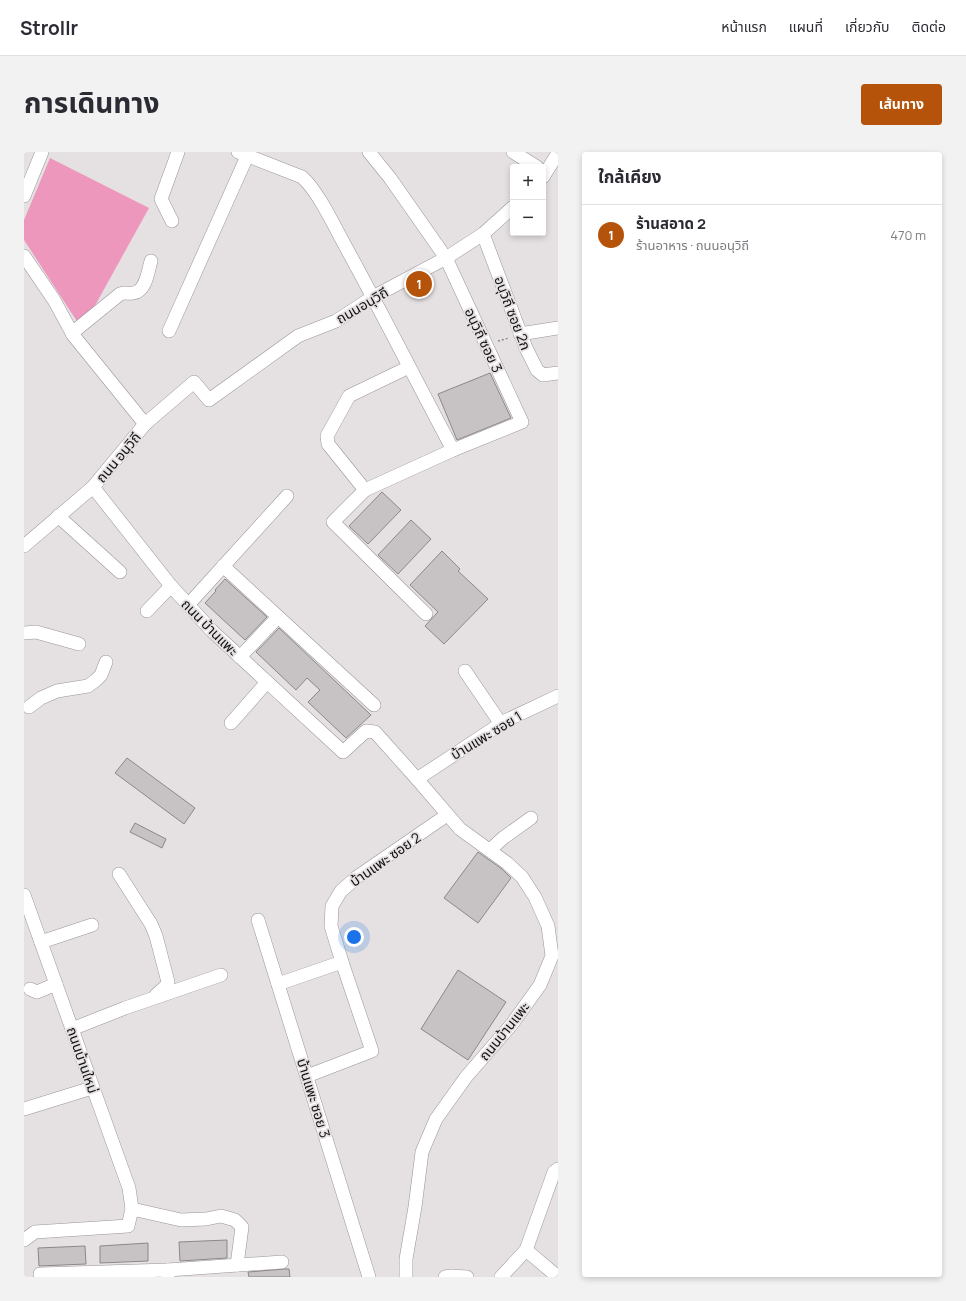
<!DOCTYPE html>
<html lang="th">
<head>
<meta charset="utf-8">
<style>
	:root { --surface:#fff; --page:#f2f2f3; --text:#2b2b33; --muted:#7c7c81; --line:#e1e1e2; --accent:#b45309 }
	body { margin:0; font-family:Manrope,"Noto Sans Thai",sans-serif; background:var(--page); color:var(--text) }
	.controls { position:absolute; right:12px; top:12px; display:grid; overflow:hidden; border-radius:4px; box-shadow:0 2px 6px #0003 }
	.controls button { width:36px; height:36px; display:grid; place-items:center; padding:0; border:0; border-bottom:1px solid var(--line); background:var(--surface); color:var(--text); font:20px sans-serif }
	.you { position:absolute; left:330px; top:785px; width:14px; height:14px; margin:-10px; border:3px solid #fff; border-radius:50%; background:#1a73e8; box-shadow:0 0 0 6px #1a73e833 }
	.badge { display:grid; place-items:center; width:26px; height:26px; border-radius:50%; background:var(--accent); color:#fff; font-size:13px; font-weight:700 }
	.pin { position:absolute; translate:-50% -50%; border:2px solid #fff; box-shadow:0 1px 4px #0006 }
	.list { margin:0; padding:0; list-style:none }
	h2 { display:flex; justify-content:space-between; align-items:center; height:52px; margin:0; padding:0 16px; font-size:17px }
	h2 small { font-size:13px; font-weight:400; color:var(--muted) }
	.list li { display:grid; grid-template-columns:26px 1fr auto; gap:12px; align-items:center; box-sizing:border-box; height:60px; padding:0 16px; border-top:1px solid var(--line) }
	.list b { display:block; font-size:15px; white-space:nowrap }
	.list p { margin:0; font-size:13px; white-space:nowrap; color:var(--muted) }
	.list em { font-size:13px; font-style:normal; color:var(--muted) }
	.map { position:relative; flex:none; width:534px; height:1125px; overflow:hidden; border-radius:4px }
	header { display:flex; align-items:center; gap:24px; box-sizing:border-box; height:56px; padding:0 20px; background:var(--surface); border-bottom:1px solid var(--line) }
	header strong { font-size:19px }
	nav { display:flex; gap:22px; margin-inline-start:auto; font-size:14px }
	.intro { display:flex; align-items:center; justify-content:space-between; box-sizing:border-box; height:96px; padding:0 24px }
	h1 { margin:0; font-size:28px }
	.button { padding:10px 18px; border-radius:4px; background:var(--accent); color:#fff; font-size:14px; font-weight:700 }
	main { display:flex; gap:24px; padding:0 24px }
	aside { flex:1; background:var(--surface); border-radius:4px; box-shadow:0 2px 6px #0003 }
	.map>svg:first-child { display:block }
</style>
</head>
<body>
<header>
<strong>Strollr</strong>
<nav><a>หน้าแรก</a><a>แผนที่</a><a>เกี่ยวกับ</a><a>ติดต่อ</a></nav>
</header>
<div class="intro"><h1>การเดินทาง</h1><a class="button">เส้นทาง</a></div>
<main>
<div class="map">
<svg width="534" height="1125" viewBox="0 0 534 1125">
	<rect width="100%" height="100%" fill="#e5e0e2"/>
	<polygon fill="#ee97bd" points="26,6 125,56 58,177 0,88 0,68"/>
	<g fill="#c7c2c4" stroke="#8c8789">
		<polygon points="466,221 487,266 433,288 414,242"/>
		<polygon points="358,340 377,358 344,392 325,374"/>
		<polygon points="387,368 407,387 374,422 354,403"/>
		<polygon points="418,399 436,417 434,419 464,447 420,492 401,474 414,460 386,433"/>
		<polygon points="201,427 243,465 221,488 181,451 192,439 191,438"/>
		<polygon points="255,476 347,563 322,586 284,550 296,538 283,526 272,538 232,500"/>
		<polygon points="103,606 171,656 160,672 91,621"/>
		<polygon points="111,671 142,687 138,696 106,680"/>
		<polygon points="454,700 478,717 487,726 454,771 420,746"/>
		<polygon points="434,818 482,850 444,908 397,877"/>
		<polygon points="203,1088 203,1106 156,1109 155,1090"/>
		<polygon points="124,1091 124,1109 76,1111 76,1094"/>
		<polygon points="61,1094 62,1112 15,1114 14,1096"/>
		<polygon points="261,1117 265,1117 266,1125 225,1125 224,1120"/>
	</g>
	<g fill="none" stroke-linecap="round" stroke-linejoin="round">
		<g stroke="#9a9597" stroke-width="14">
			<g id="minor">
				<path d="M214 0 278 25C295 40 312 78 324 99 360 165 394 232 429 298"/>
				<polyline points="489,0 513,15"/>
				<polyline points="519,25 534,1"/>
				<polyline points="0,44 18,0"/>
				<polyline points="148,69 137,47 154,0"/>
				<polyline points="459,82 502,196 513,218 519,223 534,221"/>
				<polyline points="0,104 30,148 49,183 121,272"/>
				<polyline points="145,179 225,0"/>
				<path d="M48 181 96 142C103 140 103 142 109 141 122 140 124 119 127 109"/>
				<polyline points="496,182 534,176"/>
				<polyline points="385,215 325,244 303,284 304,292 341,338 309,370 402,462"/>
				<polyline points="69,335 147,434 188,479 319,600 342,579 351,580 393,627 436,677 483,711 498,725 511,745 524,774 528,804 516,833 488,872 442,925 412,967 398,1000 391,1055 382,1107 382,1125"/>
				<polyline points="341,338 429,298 498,270 422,106 366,26 345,0"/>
				<polyline points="34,364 96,420"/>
				<polyline points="0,394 69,335 121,272 170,230 185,248 274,184 312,169 349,145 422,106 459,82 489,55"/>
				<polyline points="199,414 350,553"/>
				<polyline points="164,453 263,344"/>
				<polyline points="123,459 147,434"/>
				<polyline points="0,481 12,480 55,492"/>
				<polyline points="216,505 254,465"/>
				<polyline points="441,519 477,572"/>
				<polyline points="5,555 17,546 33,539 64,534 72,528 77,523 82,510"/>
				<polyline points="207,571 243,530"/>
				<polyline points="393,627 481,569 534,544"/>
				<polyline points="466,698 479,686 507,666"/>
				<polyline points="95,722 127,772 132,784 144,830 143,833 132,843"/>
				<polyline points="0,743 105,1036 108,1057 104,1074 11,1080 0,1088"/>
				<polyline points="234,768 345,1125"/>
				<polyline points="17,790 68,773"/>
				<polyline points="254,832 318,810"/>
				<polyline points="6,837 13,840 32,832"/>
				<polyline points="48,877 101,856 197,823"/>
				<polyline points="283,924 348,899 318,810 307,774 308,754 317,739 333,725 423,663"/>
				<polyline points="0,957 68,936"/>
				<polyline points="108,1057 157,1068 182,1067 197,1064 211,1068 218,1075 213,1113"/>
				<polyline points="502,1098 534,1125"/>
				<polyline points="144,1118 258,1110"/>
				<polyline points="16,1122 144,1118 144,1125"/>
				<polyline points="421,1125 427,1124 443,1125"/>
				<polyline points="477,1125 502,1098 530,1020 534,1017"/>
			</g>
		</g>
		<polyline stroke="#8c888a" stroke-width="1.5" stroke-dasharray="2 2" stroke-linecap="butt" points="474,189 485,186"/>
		<use href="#minor" stroke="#fff" stroke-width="13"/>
	</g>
	<g text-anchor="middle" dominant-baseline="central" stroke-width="3.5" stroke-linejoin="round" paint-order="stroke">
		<g font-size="14" fill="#131112" stroke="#e5e0e2">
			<text transform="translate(338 153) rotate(-30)">ถนนอนุวิถี</text>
			<text transform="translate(489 161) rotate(69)">อนุวิถี ซอย 2ก</text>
			<text transform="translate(460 188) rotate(65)">อนุวิถี ซอย 3</text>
			<text transform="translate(94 305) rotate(-50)">ถนน อนุวิถี</text>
			<text transform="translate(186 475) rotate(45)">ถนน บ้านแพะ</text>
			<text transform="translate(462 583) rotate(-31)">บ้านแพะ ซอย 1</text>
			<text transform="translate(361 707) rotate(-35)">บ้านแพะ ซอย 2</text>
			<text transform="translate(480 879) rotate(-51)">ถนนบ้านแพะ</text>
			<text transform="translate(59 908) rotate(71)">ถนนบ้านใหม่</text>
			<text transform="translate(290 946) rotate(73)">บ้านแพะ ซอย 3</text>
		</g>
	</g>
</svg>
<div class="controls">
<button>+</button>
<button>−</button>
</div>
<div class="you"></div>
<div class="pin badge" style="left:395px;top:132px">1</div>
</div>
<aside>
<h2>ใกล้เคียง<small></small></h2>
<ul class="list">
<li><span class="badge">1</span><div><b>ร้านสอาด 2</b><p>ร้านอาหาร · ถนนอนุวิถี</p></div><em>470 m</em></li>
</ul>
</aside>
</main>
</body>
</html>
